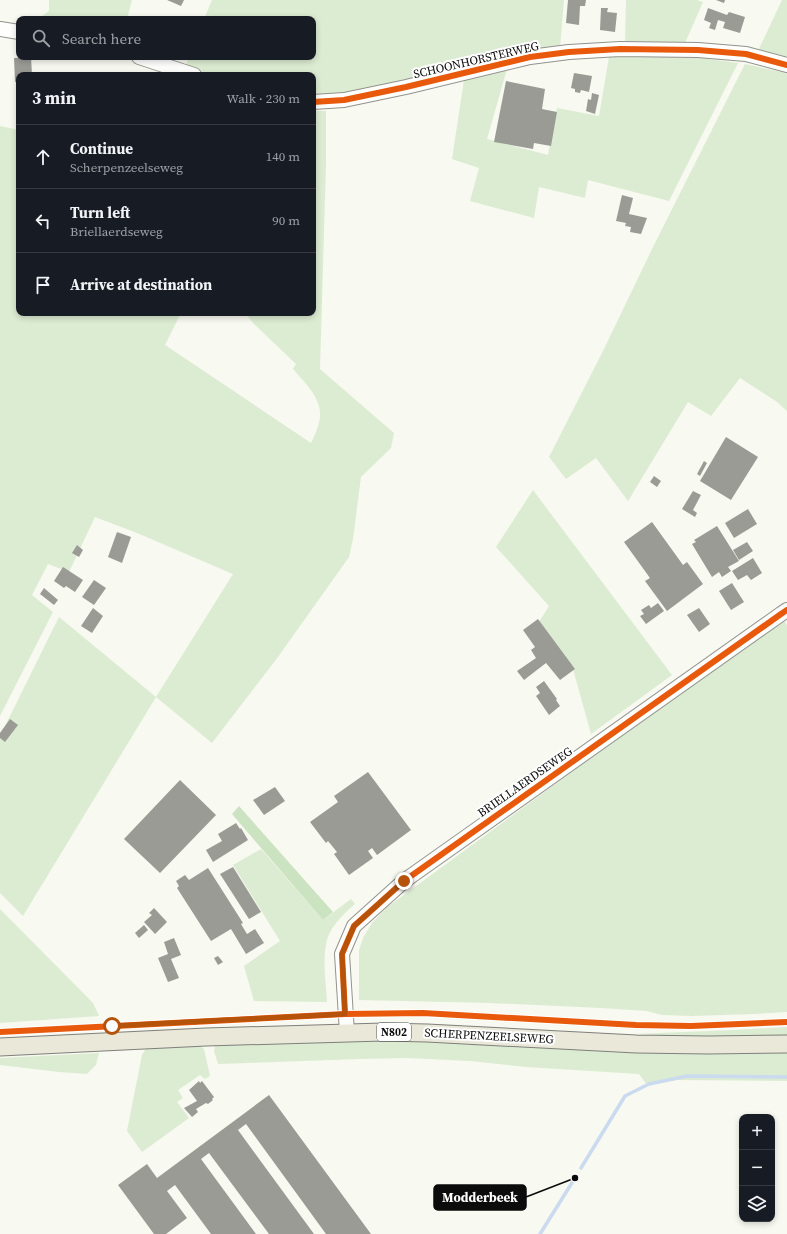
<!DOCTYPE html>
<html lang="en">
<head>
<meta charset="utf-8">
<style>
	:root { --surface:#171b24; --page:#242831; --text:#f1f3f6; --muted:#9ea1a6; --line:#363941 }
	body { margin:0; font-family:"Source Serif 4",serif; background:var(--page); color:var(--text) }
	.controls { position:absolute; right:12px; bottom:12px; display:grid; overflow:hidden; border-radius:8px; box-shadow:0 2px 6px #0003 }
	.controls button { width:36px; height:36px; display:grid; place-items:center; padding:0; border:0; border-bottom:1px solid var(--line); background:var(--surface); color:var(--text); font:20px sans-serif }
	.stop { position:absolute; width:12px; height:12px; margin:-9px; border:3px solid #b45309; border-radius:50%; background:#fff }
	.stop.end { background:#b45309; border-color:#fff; box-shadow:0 1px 4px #0008 }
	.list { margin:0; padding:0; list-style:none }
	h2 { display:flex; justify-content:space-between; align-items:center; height:52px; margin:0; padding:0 16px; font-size:17px }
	h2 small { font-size:13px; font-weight:400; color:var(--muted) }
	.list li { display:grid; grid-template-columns:26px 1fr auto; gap:12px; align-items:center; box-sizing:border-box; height:64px; padding:0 16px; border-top:1px solid var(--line) }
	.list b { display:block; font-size:15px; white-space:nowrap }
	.list p { margin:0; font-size:13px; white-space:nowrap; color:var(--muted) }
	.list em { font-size:13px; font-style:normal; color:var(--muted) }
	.icon { flex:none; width:22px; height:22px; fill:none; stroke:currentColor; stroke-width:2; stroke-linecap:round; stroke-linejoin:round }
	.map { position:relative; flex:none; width:787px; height:1234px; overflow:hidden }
	.search { position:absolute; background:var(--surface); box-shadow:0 2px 6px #0003; left:16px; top:16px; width:300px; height:44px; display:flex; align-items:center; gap:10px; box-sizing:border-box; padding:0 14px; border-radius:8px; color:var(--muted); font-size:15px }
	.panel { position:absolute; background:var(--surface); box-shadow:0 2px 6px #0003; left:16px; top:72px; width:300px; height:244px; border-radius:8px }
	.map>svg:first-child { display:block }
</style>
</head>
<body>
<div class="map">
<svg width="787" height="1234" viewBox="0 0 787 1234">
	<rect width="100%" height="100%" fill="#f8f9f0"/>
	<g fill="#dcecd2">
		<polygon points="49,0 132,0 127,19 44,19 42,16 49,11"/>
		<polygon points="212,0 564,0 560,48 411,83 313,100 313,75 208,75 185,67 189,57 313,57 313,19 204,19"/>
		<polygon points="626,0 697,0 703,2 685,43 625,43"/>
		<polygon points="782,0 787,0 787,58 758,51"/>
		<polygon points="609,57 694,57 738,63 669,201 588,180 585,198 539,187 534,218 470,201 479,168 452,159 464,80 507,69 487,139 548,155 557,108 599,116"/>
		<polygon points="745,64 787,73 787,411 777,402 740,378 711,416 688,402 628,501 596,458 566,479 549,457 603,351 653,247"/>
		<path d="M313 111H326V165L320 369 394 433 391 448 361 477 353 539 349 557 278 657 212 743 156 697 23 916 0 893V736L59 617 156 697 233 574 137 533 95 517 69 572 48 564 32 595 53 612 0 716V126L19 130V313H181L165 345 311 443C315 435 319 426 320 417 322 398 304 382 293 369L296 364 254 324 245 313H313Z"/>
		<polygon points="533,490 672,675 591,734 573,669 539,622 549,606 496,547"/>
		<polygon points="785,621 787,626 787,1012 754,1014 692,1016 662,1015 647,1011 601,1008 490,1003 359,1000 359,950 363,938 372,923 386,908 640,722 751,643"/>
		<path d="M261 849 323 920 351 899 355 904C344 913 331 926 327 940 322 960 326 983 327 1002L254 1001 244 966 280 941 233 865Z"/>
		<polygon points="0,909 93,1003 99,1016 0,1023"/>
		<polygon points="787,1027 787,1036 740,1038 634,1034 734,1030"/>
		<polygon points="358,1039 787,1049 787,1081 677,1080 647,1085 639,1074 526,1067 470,1061 406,1058 360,1059 218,1064 214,1051 215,1046 218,1045"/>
		<polygon points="199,1045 204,1049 210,1076 205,1079 200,1075 178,1090 183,1098 177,1102 189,1118 142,1152 127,1131 142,1055 147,1047"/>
		<polygon points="99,1053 96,1065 87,1074 59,1072 0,1065 0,1058"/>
	</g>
	<polygon fill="#cce3c1" points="239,806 333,912 323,920 232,814"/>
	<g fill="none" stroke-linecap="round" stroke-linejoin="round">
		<g stroke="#cadaef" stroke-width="3.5">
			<polyline points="581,1168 625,1096 649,1084 687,1076 787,1077"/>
			<polyline points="540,1234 575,1178"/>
		</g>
	</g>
	<g fill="#9b9b96">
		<polygon points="167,0 184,0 181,6"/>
		<polygon points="568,0 586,0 585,6 580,6 579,25 566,23"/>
		<polygon points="716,0 725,0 724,3"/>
		<polygon points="601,8 608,8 607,12 617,13 615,32 600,30"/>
		<polygon points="708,8 727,15 729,12 745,17 740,33 723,28 725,22 718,20 715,30 709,28 711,23 704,20"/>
		<polygon points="31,57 32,75 19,75 19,82 15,82 14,58"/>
		<polygon points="574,73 592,76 589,92 581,90 580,93 575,92 575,89 571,88"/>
		<polygon points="506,81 545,89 542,109 557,112 551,146 534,143 533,149 494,142"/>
		<polygon points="592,93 599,95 595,114 586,111 588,99 591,100"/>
		<polygon points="622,195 633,198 629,214 647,218 641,234 630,232 631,227 625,226 626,223 616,221"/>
		<polygon points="726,437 758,457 731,500 700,481"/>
		<polygon points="704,461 707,463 700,476 697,474"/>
		<polygon points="654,476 661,481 657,487 650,482"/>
		<polygon points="693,491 701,495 693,510 697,513 695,517 682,509"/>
		<polygon points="748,509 757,524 734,538 725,523"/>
		<polygon points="652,522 683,565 687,562 703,584 667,611 645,581 650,578 624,542"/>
		<polygon points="717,526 739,561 728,567 731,571 722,577 719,572 712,577 692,544 696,542 694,540"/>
		<polygon points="117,532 131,537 122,563 108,557"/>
		<polygon points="747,542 753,551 739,560 733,550"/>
		<polygon points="77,545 83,550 79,557 72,553"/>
		<polygon points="753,558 762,573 751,580 747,575 738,580 732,571"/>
		<polygon points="63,567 83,580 75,592 66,586 64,588 54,581"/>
		<polygon points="94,580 106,588 94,605 82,597"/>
		<polygon points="732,583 744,602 731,610 719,591"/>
		<polygon points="44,588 58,600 54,605 40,594"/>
		<polygon points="658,603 664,611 646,624 640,616 644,614 641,610 649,605 651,608"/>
		<polygon points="93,608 103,616 92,633 81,626"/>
		<polygon points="699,608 710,624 699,632 687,615"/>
		<polygon points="538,619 575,669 560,680 546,663 524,680 517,671 536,658 531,650 535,647 523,630"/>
		<polygon points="544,681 557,699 556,700 560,706 549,715 536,696 540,693 536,687"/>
		<polygon points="10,719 18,725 5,742 0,738 0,733"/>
		<polygon points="368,772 411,830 377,855 372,848 368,851 373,858 349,875 334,854 337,852 328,841 326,843 310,822 338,802 334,796"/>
		<polygon points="180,780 216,815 160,873 124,839"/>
		<polygon points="275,787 285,801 264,815 253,800"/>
		<polygon points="236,823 240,829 241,828 248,840 213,862 206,850 222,841 218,834"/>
		<polygon points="233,867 261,912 249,919 220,874"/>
		<polygon points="208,868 243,923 241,924 247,934 255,929 264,943 246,954 231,929 211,941 177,888 179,886 176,881 185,875 189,880"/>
		<polygon points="154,908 167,922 155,934 144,922 152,915 149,913"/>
		<polygon points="144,925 148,930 139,938 135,933"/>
		<polygon points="174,938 181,955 171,959 179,978 168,982 158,958 168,954 164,942"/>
		<polygon points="218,956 223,962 218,965 214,958"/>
		<polygon points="199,1081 200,1083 202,1081 214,1097 212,1099 213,1100 208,1104 206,1103 196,1109 198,1112 192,1117 184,1108 197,1101 189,1090"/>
		<polygon points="269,1095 371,1234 326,1234 246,1124 238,1130 314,1234 269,1234 209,1153 201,1159 256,1234 211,1234 175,1185 167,1191 187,1218 166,1234 154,1234 118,1185 147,1164 157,1178"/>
	</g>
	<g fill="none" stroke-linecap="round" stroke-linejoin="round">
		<g stroke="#92928e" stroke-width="16">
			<g id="minor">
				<polyline points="0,29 19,32"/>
				<polyline points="139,57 194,75"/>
				<polyline points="313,102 344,100 406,87 530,57 569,52 620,49 698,50 746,54 787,65"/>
				<polyline points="347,1033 342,954 354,926 404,881 781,614 787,610"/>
			</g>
		</g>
		<g stroke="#7f7f7b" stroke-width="19">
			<polyline id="major" points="0,1047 206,1037 383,1032 427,1033 636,1044 708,1045 787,1044"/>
		</g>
		<use href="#minor" stroke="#fefefd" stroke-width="14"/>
		<use href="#major" stroke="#e9e8d9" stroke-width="17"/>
		<g stroke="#fff" stroke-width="8">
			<g id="cycleway">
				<polyline points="313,102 344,100 406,87 530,57 569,52 620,49 698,50 746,54 787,65"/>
				<polyline points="345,1014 342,954 354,926 404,881 781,614 787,610"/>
				<polyline points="0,1032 345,1014 423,1013 636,1025 691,1026 787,1022"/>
			</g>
		</g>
		<use href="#cycleway" stroke="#e8590c" stroke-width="6"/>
	</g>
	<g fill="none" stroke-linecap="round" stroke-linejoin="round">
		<polyline stroke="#b45309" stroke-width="5" points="112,1026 345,1014 342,954 354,926 404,881"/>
	</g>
	<g text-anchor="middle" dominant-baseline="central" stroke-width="4" stroke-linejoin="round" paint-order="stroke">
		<rect fill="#fff" stroke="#545454" stroke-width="1" x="377" y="1023" width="34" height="18" rx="3"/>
		<g font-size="11" font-weight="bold" fill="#0b0b0b">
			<text x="394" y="1032">N802</text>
		</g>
		<g font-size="12" fill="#0b0b0b" stroke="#fff">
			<text transform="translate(476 60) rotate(-13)">SCHOONHORSTERWEG</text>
			<text transform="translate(525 782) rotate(-35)">BRIELLAERDSEWEG</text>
			<text transform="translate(489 1036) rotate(3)">SCHERPENZEELSEWEG</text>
		</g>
	</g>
	<path fill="none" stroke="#0b0b0b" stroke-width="1.5" d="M575 1178L526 1197"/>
	<circle fill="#0b0b0b" stroke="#fff" stroke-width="1.5" cx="575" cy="1178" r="4"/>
	<rect fill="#0b0b0b" stroke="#0b0b0b" stroke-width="1.5" x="434" y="1185" width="92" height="25" rx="4"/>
	<g font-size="13" text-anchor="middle" font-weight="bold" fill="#fff">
		<text x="480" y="1202">Modderbeek</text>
	</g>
</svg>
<div class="controls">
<button>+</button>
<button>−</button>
<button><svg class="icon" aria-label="layers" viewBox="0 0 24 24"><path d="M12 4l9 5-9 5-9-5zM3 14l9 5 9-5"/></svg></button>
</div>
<div class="stop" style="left:112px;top:1026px"></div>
<div class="stop end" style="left:404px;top:881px"></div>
<div class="search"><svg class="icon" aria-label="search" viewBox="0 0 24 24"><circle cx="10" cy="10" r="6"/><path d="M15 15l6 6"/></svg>Search here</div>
<section class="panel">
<h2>3 min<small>Walk · 230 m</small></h2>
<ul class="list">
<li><svg class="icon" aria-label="ahead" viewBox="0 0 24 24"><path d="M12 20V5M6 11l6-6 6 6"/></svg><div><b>Continue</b><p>Scherpenzeelseweg</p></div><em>140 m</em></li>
<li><svg class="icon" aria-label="left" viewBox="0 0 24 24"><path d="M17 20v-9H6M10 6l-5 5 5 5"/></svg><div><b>Turn left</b><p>Briellaerdseweg</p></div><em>90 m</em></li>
<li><svg class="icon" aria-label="arrive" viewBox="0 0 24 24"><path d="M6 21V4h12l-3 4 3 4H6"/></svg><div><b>Arrive at destination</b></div></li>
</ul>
</section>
</div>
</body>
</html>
